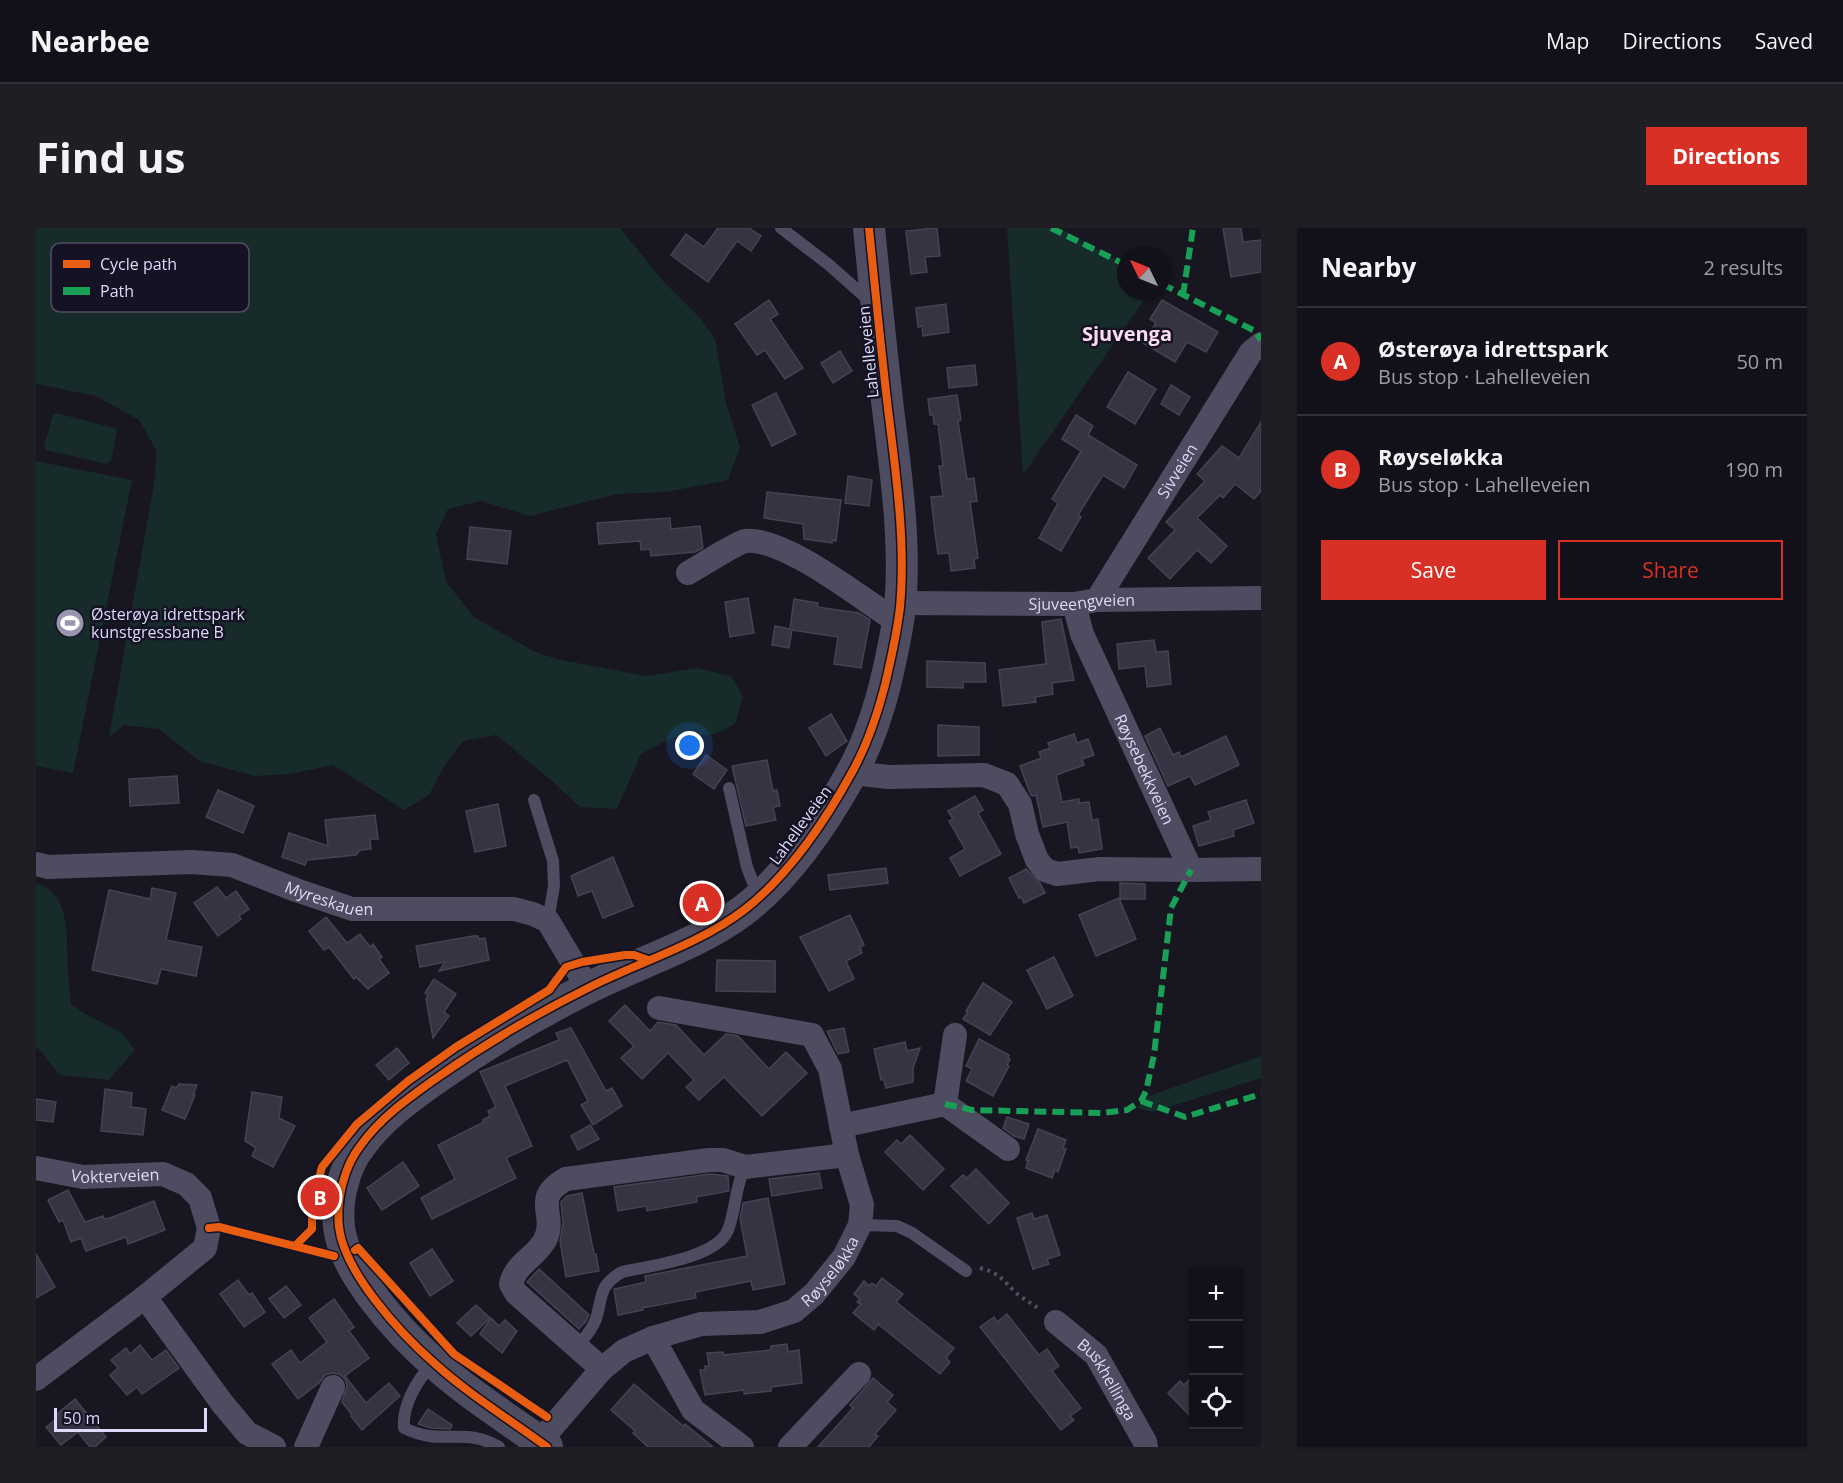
<!DOCTYPE html>
<html lang="en">
<head>
<meta charset="utf-8">
<style>
	:root { --surface:#121018; --page:#1f1e25; --text:#f1f3f6; --muted:#9c9da2; --line:#313037; --accent:#d93025 }
	body { margin:0; font-family:"Open Sans",sans-serif; background:var(--page); color:var(--text) }
	.controls { position:absolute; right:18px; bottom:18px; display:grid; overflow:hidden; border-radius:0px; box-shadow:0 2px 4px #0004 }
	.controls button { width:54px; height:54px; display:grid; place-items:center; padding:0; border:0; border-bottom:2px solid var(--line); background:var(--surface); color:var(--text); font:30px sans-serif }
	.compass { position:absolute; left:1081px; top:18px; width:54px; height:54px; border-radius:50%; background:var(--surface); box-shadow:0 2px 4px #0004; rotate:313deg }
	.scale { position:absolute; left:18px; bottom:15px; width:153px; box-sizing:border-box; padding-left:6px; border:3px solid #dddafa; border-top:0; font-size:16px; line-height:21px; white-space:nowrap; color:#dddafa; -webkit-text-stroke:4px #151224; paint-order:stroke }
	.you { position:absolute; left:654px; top:518px; width:21px; height:21px; margin:-15px; border:4px solid #fff; border-radius:50%; background:#1a73e8; box-shadow:0 0 0 9px #1a73e833 }
	.badge { display:grid; place-items:center; width:39px; height:39px; border-radius:50%; background:var(--accent); color:#fff; font-size:20px; font-weight:700 }
	.pin { position:absolute; translate:-50% -50%; border:3px solid #fff; box-shadow:0 2px 6px #0006 }
	.list { margin:0; padding:0; list-style:none }
	h2 { display:flex; justify-content:space-between; align-items:center; height:78px; margin:0; padding:0 24px; font-size:26px }
	h2 small { font-size:20px; font-weight:400; color:var(--muted) }
	.list li { display:grid; grid-template-columns:39px 1fr auto; gap:18px; align-items:center; box-sizing:border-box; height:108px; padding:0 24px; border-top:2px solid var(--line) }
	.list b { display:block; font-size:22px; white-space:nowrap }
	.list p { margin:0; font-size:20px; white-space:nowrap; color:var(--muted) }
	.list em { font-size:20px; font-style:normal; color:var(--muted) }
	.actions { display:flex; gap:12px; padding:18px 24px }
	.actions a { flex:1; padding:14px 0; border:2px solid var(--accent); border-radius:0px; text-align:center; font-size:21px; color:var(--accent) }
	.actions .main { background:var(--accent); color:#fff }
	.icon { flex:none; width:33px; height:33px; fill:none; stroke:currentColor; stroke-width:2; stroke-linecap:round; stroke-linejoin:round }
	.map { position:relative; flex:none; width:1225px; height:1219px; overflow:hidden; border-radius:0px }
	header { display:flex; align-items:center; gap:36px; box-sizing:border-box; height:84px; padding:0 30px; background:var(--surface); border-bottom:2px solid var(--line) }
	header strong { font-size:28px }
	nav { display:flex; gap:33px; margin-inline-start:auto; font-size:21px }
	.intro { display:flex; align-items:center; justify-content:space-between; box-sizing:border-box; height:144px; padding:0 36px }
	h1 { margin:0; font-size:42px }
	.button { padding:15px 27px; border-radius:0px; background:var(--accent); color:#fff; font-size:21px; font-weight:700 }
	main { display:flex; gap:36px; padding:0 36px }
	aside { flex:1; background:var(--surface); border-radius:0px; box-shadow:0 2px 4px #0004 }
	.map>svg:first-child { display:block }
</style>
</head>
<body>
<header>
<strong>Nearbee</strong>
<nav><a>Map</a><a>Directions</a><a>Saved</a></nav>
</header>
<div class="intro"><h1>Find us</h1><a class="button">Directions</a></div>
<main>
<div class="map">
<svg width="1225" height="1219" viewBox="0 0 1225 1219">
	<rect width="100%" height="100%" fill="#181620"/>
	<g fill="#162b2a">
		<polygon points="0,0 584,0 627,53 666,92 679,111 690,175 704,219 692,252 630,264 582,266 494,288 445,273 412,281 400,306 410,354 438,389 499,424 525,432 610,448 661,440 695,448 707,468 699,496 680,506 638,509 605,526 581,581 544,579 516,553 460,507 427,513 407,540 393,567 368,582 297,537 254,546 219,548 163,533 123,501 88,497 73,509 119,250 120,222 103,192 60,168 0,156"/>
		<polygon points="971,0 1024,0 1090,37 1090,63 1114,63 987,247"/>
		<polygon points="20,185 79,200 81,202 75,233 71,236 10,222 8,218 17,187"/>
		<polygon points="0,233 96,252 37,545 0,538"/>
		<path d="M0 655C37 666 30 713 32 743 32 754 34 765 35 776L48 785 86 805 99 822 73 852 24 847 0 818Z"/>
		<polygon points="1225,828 1225,850 1117,884 1100,880 1110,869"/>
	</g>
	<g fill="#363442" stroke="#454253" stroke-width="1.5">
		<polygon points="682,0 713,0 725,8 715,23 701,13 672,54 635,27 650,6 668,19"/>
		<polygon points="901,0 904,28 889,29 891,44 875,46 870,3"/>
		<polygon points="1187,0 1205,0 1207,14 1225,12 1225,44 1195,49"/>
		<polygon points="733,72 742,86 734,91 767,140 749,151 729,122 721,127 699,96"/>
		<polygon points="1126,72 1182,104 1170,124 1151,114 1139,134 1107,115 1120,95 1114,91"/>
		<polygon points="910,76 913,104 887,108 886,98 882,99 880,80"/>
		<polygon points="804,123 816,143 797,155 785,135"/>
		<polygon points="939,137 941,157 913,160 911,140"/>
		<polygon points="1092,144 1120,161 1099,196 1071,179"/>
		<polygon points="1135,157 1154,169 1143,187 1125,176"/>
		<polygon points="740,165 760,206 736,218 716,177"/>
		<polygon points="921,167 925,192 922,193 931,251 938,250 941,273 934,274 942,330 938,331 939,340 915,343 913,325 902,326 899,305 895,269 907,268 903,238 907,238 902,196 898,196 897,187 894,187 892,171"/>
		<polygon points="1040,187 1057,198 1052,207 1101,237 1088,260 1067,247 1042,287 1045,289 1025,323 1003,310 1022,275 1016,271 1045,223 1026,211"/>
		<polygon points="1225,194 1225,263 1218,271 1199,256 1187,270 1184,267 1161,290 1191,318 1175,335 1161,322 1134,351 1112,330 1139,302 1130,294 1169,253 1161,246 1186,218 1203,230"/>
		<polygon points="812,248 836,252 833,278 809,275"/>
		<polygon points="731,264 805,272 800,313 796,312 796,315 768,311 767,296 728,290"/>
		<polygon points="634,290 635,301 664,298 667,320 659,324 615,328 614,321 605,322 604,313 563,316 561,295"/>
		<polygon points="434,299 475,303 471,336 431,331"/>
		<polygon points="712,370 718,405 694,409 689,374"/>
		<polygon points="758,371 782,375 781,379 823,385 834,392 825,440 798,436 802,409 756,402 753,420 736,417 739,398 754,401"/>
		<polygon points="1025,391 1038,452 1016,455 1017,466 999,469 1000,474 967,478 963,442 1010,436 1006,394"/>
		<polygon points="1118,412 1120,424 1132,423 1135,456 1111,459 1109,438 1083,441 1081,416"/>
		<polygon points="891,433 949,435 950,454 927,454 927,460 891,459"/>
		<polygon points="795,486 811,513 790,528 773,500"/>
		<polygon points="902,497 943,499 943,527 902,528"/>
		<polygon points="1124,500 1137,527 1143,524 1145,529 1190,508 1203,537 1159,557 1154,548 1132,558 1109,508"/>
		<polygon points="1038,506 1041,515 1052,511 1058,527 1046,531 1048,537 1020,547 1026,574 1043,571 1043,575 1053,574 1056,592 1062,591 1066,621 1043,625 1042,619 1035,620 1031,594 1007,599 1000,567 996,568 994,565 984,538 1005,530 1003,524 1014,520 1012,515"/>
		<polygon points="670,527 691,542 678,561 657,546"/>
		<polygon points="731,532 737,563 741,562 744,578 737,579 740,592 710,598 696,538"/>
		<polygon points="141,548 143,575 94,578 93,551"/>
		<polygon points="182,562 218,578 207,605 170,589"/>
		<polygon points="939,568 947,582 942,585 965,626 924,648 914,630 929,621 913,593 917,591 912,583"/>
		<polygon points="1210,572 1218,595 1197,602 1198,608 1163,618 1157,598 1175,592 1172,584"/>
		<polygon points="462,576 470,618 439,624 430,583"/>
		<polygon points="339,587 342,611 334,611 335,621 324,622 320,627 271,632 269,637 246,629 253,605 292,618 289,592"/>
		<polygon points="577,629 597,678 567,690 556,663 542,668 535,648"/>
		<polygon points="850,640 852,655 794,662 792,647"/>
		<polygon points="990,641 1004,655 1009,665 988,675 985,669 983,670 973,650"/>
		<polygon points="1084,655 1109,656 1109,671 1084,671"/>
		<polygon points="181,659 190,670 200,663 213,681 203,688 205,691 182,708 158,675"/>
		<polygon points="116,660 140,665 130,712 166,719 160,748 125,741 121,756 56,742 73,662 114,671"/>
		<polygon points="1083,670 1100,711 1060,728 1043,687"/>
		<polygon points="814,687 828,717 824,719 826,725 810,733 818,751 793,763 764,709"/>
		<polygon points="290,689 311,715 324,706 334,719 337,716 346,729 343,731 353,745 332,761 320,749 318,751 293,719 288,722 273,703"/>
		<polygon points="437,708 442,708 443,711 449,710 453,732 403,743 409,734 384,739 380,718"/>
		<polygon points="1018,729 1037,768 1011,781 991,742"/>
		<polygon points="681,732 739,733 739,764 680,763"/>
		<polygon points="398,751 420,766 408,784 413,788 397,810 390,771 392,767 389,765"/>
		<polygon points="947,755 976,774 954,807 927,791 932,784 930,783"/>
		<polygon points="589,777 614,803 622,794 640,797 668,827 690,806 702,808 733,841 750,824 771,845 726,888 688,849 663,872 650,859 658,852 632,825 606,851 585,830 598,818 573,793"/>
		<polygon points="535,800 570,863 576,860 586,878 557,897 545,877 552,873 531,832 469,858 496,918 470,930 480,950 396,991 385,970 419,951 402,917 448,894 447,892 454,888 452,883 460,879 444,844 523,812 520,805"/>
		<polygon points="808,800 813,824 802,826 791,803"/>
		<polygon points="943,811 973,827 972,830 974,831 971,837 973,838 957,868 930,853 936,841 930,838"/>
		<polygon points="869,814 871,823 884,820 877,840 877,854 850,860 848,852 845,852 838,821"/>
		<polygon points="361,820 373,835 353,852 340,837"/>
		<polygon points="143,856 161,857 157,867 159,867 149,891 126,882 136,858 140,860"/>
		<polygon points="69,861 96,865 95,879 110,881 107,907 65,903"/>
		<polygon points="216,864 246,869 243,890 259,898 237,939 216,928 220,920 209,913"/>
		<polygon points="0,871 20,874 17,894 0,892"/>
		<polygon points="971,889 993,896 988,911 978,908 967,900"/>
		<polygon points="554,897 563,911 542,922 535,908"/>
		<polygon points="1002,901 1030,912 1027,920 1030,921 1026,932 1022,944 1019,942 1016,950 990,940 992,933 990,932"/>
		<polygon points="874,907 908,941 887,962 849,924 861,912 865,916"/>
		<polygon points="367,934 383,958 346,982 331,960"/>
		<polygon points="940,941 973,975 953,996 915,958 927,947 931,950"/>
		<polygon points="783,945 786,960 736,968 733,951"/>
		<polygon points="674,946 692,948 693,963 660,969 661,974 611,983 610,978 582,983 578,959"/>
		<polygon points="32,962 49,994 67,988 68,991 74,990 118,973 129,1002 92,1016 90,1009 50,1023 45,1010 35,1014 27,992 23,994 12,972"/>
		<polygon points="546,965 558,1026 560,1026 563,1043 530,1049 524,1013 527,995 525,974 531,968"/>
		<polygon points="732,970 749,1056 717,1062 715,1053 659,1064 660,1070 606,1080 607,1082 582,1087 578,1061 610,1054 609,1048 711,1028 704,990 707,975"/>
		<polygon points="996,985 998,991 1011,987 1024,1027 1011,1031 1013,1036 997,1041 981,990"/>
		<polygon points="396,1021 417,1053 394,1068 374,1035"/>
		<polygon points="0,1026 19,1059 0,1070"/>
		<polygon points="503,1041 553,1087 550,1093 543,1101 491,1054"/>
		<polygon points="846,1050 867,1066 860,1074 918,1120 910,1130 914,1134 904,1146 842,1096 838,1102 817,1085 825,1076 821,1074 824,1071 818,1066 828,1053 833,1058 836,1055 840,1058"/>
		<polygon points="202,1052 213,1067 216,1065 229,1084 208,1099 184,1066"/>
		<polygon points="250,1058 265,1077 248,1090 233,1071"/>
		<polygon points="298,1071 318,1099 313,1103 333,1130 309,1148 330,1175 353,1155 364,1168 326,1202 315,1188 316,1187 306,1174 311,1158 309,1151 303,1146 296,1145 289,1147 283,1155 262,1171 236,1136 255,1122 264,1135 291,1114 273,1090"/>
		<polygon points="440,1077 454,1090 435,1108 421,1095"/>
		<polygon points="971,1086 1003,1127 1011,1121 1023,1138 1016,1143 1045,1180 1034,1188 1038,1192 1025,1202 944,1099 958,1089 961,1094"/>
		<polygon points="455,1090 463,1098 469,1092 481,1103 466,1125 444,1106"/>
		<polygon points="751,1116 752,1124 763,1122 766,1155 735,1159 735,1163 708,1166 708,1162 669,1167 664,1142 669,1142 669,1138 673,1138 671,1125 687,1124 688,1127 735,1122 735,1118"/>
		<polygon points="104,1117 116,1132 130,1122 143,1140 106,1166 101,1159 91,1167 74,1147 82,1140 75,1132 90,1120 94,1126"/>
		<polygon points="1158,1147 1158,1192 1132,1165 1144,1153 1148,1157"/>
		<polygon points="837,1150 857,1167 851,1174 860,1182 839,1206 842,1208 833,1219 782,1219 817,1180 814,1177"/>
		<polygon points="598,1156 647,1198 649,1196 677,1219 612,1219 597,1205 599,1203 575,1182"/>
		<polygon points="39,1171 70,1209 59,1219 54,1219 42,1204 25,1217 10,1199 23,1189 21,1186"/>
		<polygon points="392,1181 416,1197 414,1201 395,1200 382,1196"/>
	</g>
	<g fill="none" stroke-linecap="round" stroke-linejoin="round">
		<path stroke="#48525c" stroke-width="4" stroke-dasharray="3 4.5" stroke-linecap="butt" d="M944 1040C963 1045 966 1051 979 1064 986 1070 995 1075 1003 1081"/>
		<g stroke="#4e4c60" stroke-width="12">
			<polyline points="745,0 792,36 835,74"/>
			<polyline points="693,560 711,639 722,668"/>
			<polyline points="498,572 517,633 518,658 512,693"/>
			<polyline points="824,997 861,998 876,1005 930,1043"/>
			<path d="M541 1119C548 1111 556 1102 560 1091 567 1068 562 1058 586 1044 613 1038 681 1030 692 1002 700 982 699 958 709 939"/>
			<path d="M397 1136C381 1151 366 1178 368 1200 406 1219 427 1198 463 1219"/>
		</g>
		<g stroke="#4e4c60" stroke-width="24">
			<path d="M652 345C663 339 700 315 709 313 748 308 828 373 862 394"/>
			<path id="s1" d="M1061 372 1215 124 1225 116"/>
			<path id="s2" d="M864 375 1038 376 1061 372 1225 370"/>
			<path id="s3" d="M1038 376 1046 406 1155 642 1225 641"/>
			<polyline points="816,545 853,549 948,547 971,556 984,576 991,606 1001,632 1009,642 1021,646 1064,641 1155,642"/>
			<path id="s4" d="M0 636 12 639 156 634 196 637 260 662 316 681H478L497 686 512 693 552 760"/>
			<polyline points="909,876 919,807"/>
			<polyline points="805,898 909,876 972,921"/>
			<path id="s5" d="M0 940 47 949 127 946 150 956 164 970 173 1000 169 1020 109 1069 0 1151"/>
			<polyline points="109,1069 186,1175 211,1205 238,1219"/>
			<path id="s6" d="M1020 1094 1060 1127 1109 1214 1110 1219"/>
			<polyline points="617,1110 657,1182 706,1219"/>
			<path d="M566 1141 480 1065 475 1056C479 1036 500 1029 509 1012 522 985 494 971 530 951L673 932H687L709 939 811 927"/>
			<path id="s7" d="M504 1213 566 1141 588 1123 617 1110 665 1096 724 1094 758 1083 778 1066 808 1029 824 997 826 977 811 927 794 841 776 807 623 780"/>
			<polyline points="270,1219 297,1159"/>
			<polyline points="754,1219 823,1146"/>
		</g>
		<path stroke="#4e4c60" stroke-width="32" d="M511 1219C473 1191 432 1166 397 1134 364 1105 308 1044 303 999 300 972 308 938 325 917 345 889 374 869 402 849 449 816 500 786 552 760 603 734 662 717 708 682 753 647 788 595 815 546 831 518 841 488 849 457 855 431 861 406 864 379 870 315 860 246 852 181 845 121 839 61 833 0"/>
		<g stroke="#1a9f57" stroke-width="6" stroke-dasharray="12 6" stroke-linecap="butt">
			<polyline points="1015,0 1090,37"/>
			<polyline points="1126,56 1219,103 1225,112"/>
			<polyline points="1147,67 1157,0"/>
			<polyline points="1105,873 1149,889 1225,866"/>
			<polyline points="909,876 936,882 1067,885 1091,882 1105,873 1110,863 1118,827 1135,680 1155,642"/>
		</g>
		<g stroke="#151224" stroke-width="11">
			<g id="cycleway">
				<polyline points="173,1000 183,999 298,1028"/>
				<polyline points="259,1018 276,1001 276,976 286,939 321,896 372,853 420,819 513,762 530,739 546,734 589,727 598,727 612,732"/>
				<polyline points="319,1022 322,1020 418,1126 511,1189"/>
				<path d="M511 1219C473 1191 432 1166 397 1134 364 1105 308 1044 303 999 300 972 308 938 325 917 345 889 374 869 402 849 449 816 500 786 552 760 603 734 662 717 708 682 753 647 788 595 815 546 831 518 841 488 849 457 855 431 861 406 864 379 870 315 860 246 852 181 845 121 839 61 833 0"/>
			</g>
		</g>
		<use href="#cycleway" stroke="#e95d12" stroke-width="8"/>
	</g>
	<defs>
		<g id="stadium-disc" transform="scale(1.5)"><circle r="9.5" fill="#9895ae" stroke="#151224"/><path d="M0-5a6.5 5 0 1 0 0 10a6.5 5 0 1 0 0-10ZM-3.5-1.8h7v3.6h-7Z" fill="#fff"/></g>
	</defs>
	<g fill-rule="evenodd">
		<use href="#stadium-disc" x="34" y="395"/>
	</g>
	<g text-anchor="middle" dominant-baseline="central" stroke-width="5" stroke-linejoin="round" paint-order="stroke">
		<g font-size="16" fill="#dddafa" stroke="#151224">
			<text transform="translate(832 124) rotate(-96)">Lahelleveien</text>
			<text stroke="none"><textPath href="#s1" startOffset="152">Sivveien</textPath></text>
			<text stroke="none"><textPath href="#s2" startOffset="182">Sjuveengveien</textPath></text>
			<text stroke="none"><textPath href="#s3" startOffset="180">Røysebekkveien</textPath></text>
			<text transform="translate(764 597) rotate(-54)">Lahelleveien</text>
			<text stroke="none"><textPath href="#s4" startOffset="300">Myreskauen</textPath></text>
			<text stroke="none"><textPath href="#s5" startOffset="80">Vokterveien</textPath></text>
			<text stroke="none"><textPath href="#s7" startOffset="354">Røyseløkka</textPath></text>
			<text stroke="none"><textPath href="#s6" startOffset="78">Buskhellinga</textPath></text>
		</g>
		<g font-size="16" fill="#dddafa" stroke="#151224" text-anchor="start">
			<text x="55" y="386">Østerøya idrettspark<tspan x="55" dy="18">kunstgressbane B</tspan></text>
		</g>
		<g font-size="20" font-weight="bold" fill="#fbdcf0" stroke="#151224">
			<text x="1091" y="105">Sjuvenga</text>
		</g>
	</g>
	<rect x="15" y="15" width="198" height="69" rx="9" fill="#151224" stroke="#514e64" stroke-width="1.5"/>
	<rect x="27" y="32" width="27" height="8" fill="#e95d12"/>
	<rect x="27" y="59" width="27" height="8" fill="#1a9f57"/>
	<g font-size="16" fill="#dddafa">
		<text x="64" y="42">Cycle path</text>
		<text x="64" y="69">Path</text>
	</g>
</svg>
<div class="controls">
<button>+</button>
<button>−</button>
<button><svg class="icon" aria-label="locate" viewBox="0 0 24 24"><circle cx="12" cy="12" r="6"/><path d="M12 2v4M12 18v4M2 12h4M18 12h4"/></svg></button>
</div>
<svg class="compass" viewBox="-18 -18 36 36"><path d="M0-13l5 13h-10z" fill="#e53935"/><path d="M0 13l5-13h-10z" fill="#9c9da2"/></svg>
<div class="scale">50 m</div>
<div class="you"></div>
<div class="pin badge" style="left:666px;top:675px">A</div>
<div class="pin badge" style="left:284px;top:969px">B</div>
</div>
<aside>
<h2>Nearby<small>2 results</small></h2>
<ul class="list">
<li><span class="badge">A</span><div><b>Østerøya idrettspark</b><p>Bus stop · Lahelleveien</p></div><em>50 m</em></li>
<li><span class="badge">B</span><div><b>Røyseløkka</b><p>Bus stop · Lahelleveien</p></div><em>190 m</em></li>
</ul>
<div class="actions"><a class="main">Save</a><a>Share</a></div>
</aside>
</main>
</body>
</html>
